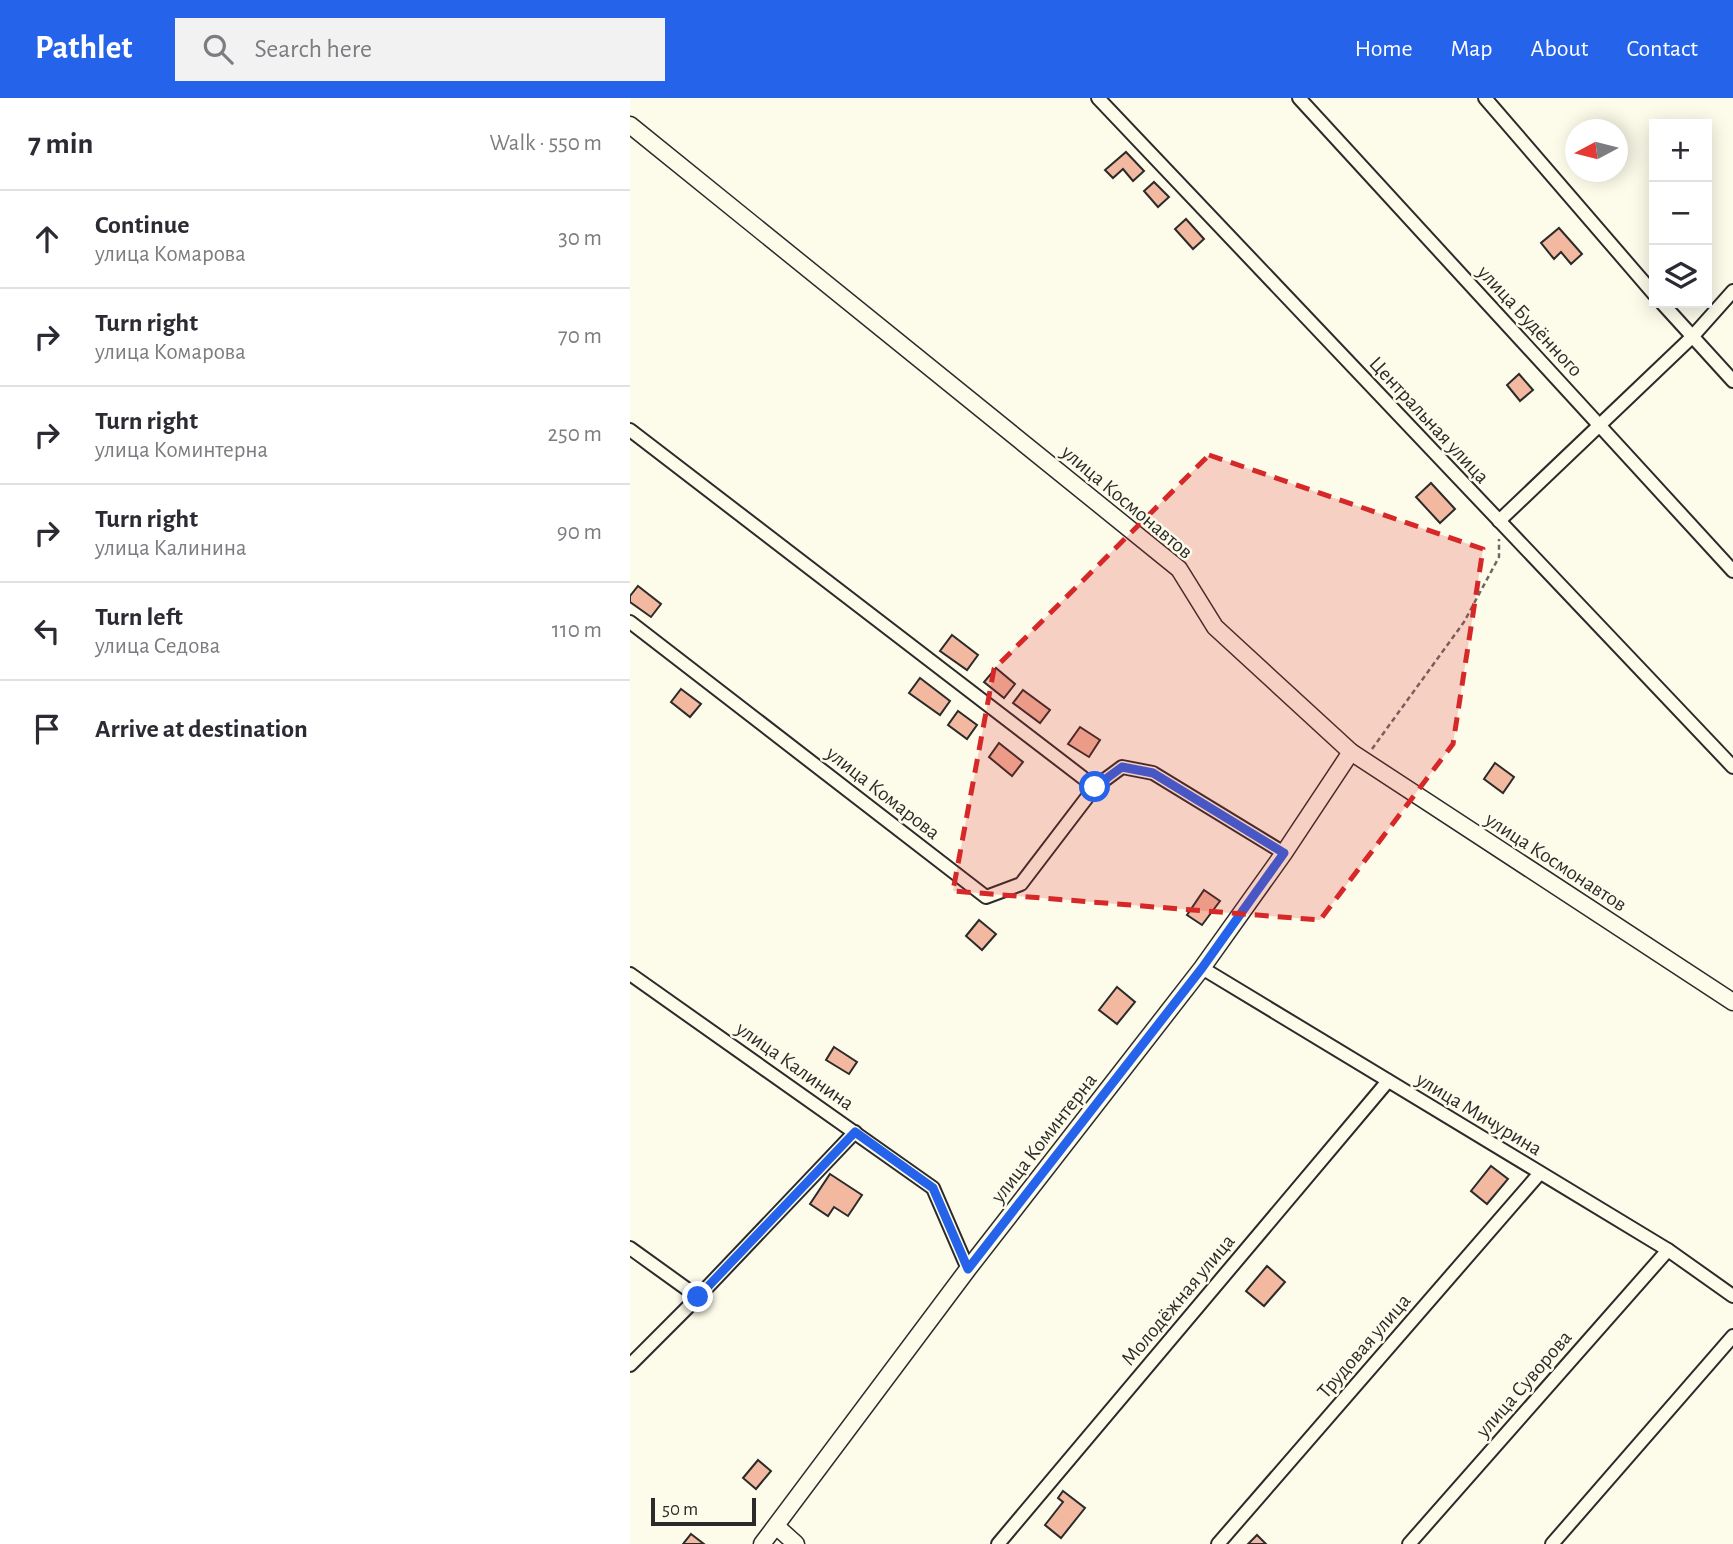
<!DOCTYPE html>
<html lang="en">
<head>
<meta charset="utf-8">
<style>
	:root { --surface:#fff; --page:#f2f2f3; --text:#2b2b33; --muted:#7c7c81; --line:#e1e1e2; --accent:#2563eb }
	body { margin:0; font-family:"Alegreya Sans",sans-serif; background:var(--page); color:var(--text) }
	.controls { position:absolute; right:21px; top:21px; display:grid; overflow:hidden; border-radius:0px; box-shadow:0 4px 18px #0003 }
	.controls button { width:63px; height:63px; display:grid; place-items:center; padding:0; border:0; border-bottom:2px solid var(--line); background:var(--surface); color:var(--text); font:35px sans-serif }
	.compass { position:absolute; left:935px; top:21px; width:63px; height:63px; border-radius:50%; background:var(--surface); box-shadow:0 4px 18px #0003; rotate:263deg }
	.scale { position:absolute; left:21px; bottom:18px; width:105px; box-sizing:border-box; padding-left:7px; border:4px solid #2b2b2b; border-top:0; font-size:19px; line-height:24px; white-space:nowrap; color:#2b2b2b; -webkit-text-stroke:5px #fdfbea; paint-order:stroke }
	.stop { position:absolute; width:21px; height:21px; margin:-16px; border:5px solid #2563eb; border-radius:50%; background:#fff }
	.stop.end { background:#2563eb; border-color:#fff; box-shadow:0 2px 7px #0008 }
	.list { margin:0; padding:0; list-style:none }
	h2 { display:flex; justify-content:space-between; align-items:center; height:91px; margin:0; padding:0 28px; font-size:30px }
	h2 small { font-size:23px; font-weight:400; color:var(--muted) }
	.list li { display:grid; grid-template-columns:46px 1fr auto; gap:21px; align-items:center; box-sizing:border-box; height:98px; padding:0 28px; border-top:2px solid var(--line) }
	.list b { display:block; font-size:26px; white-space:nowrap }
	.list p { margin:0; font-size:23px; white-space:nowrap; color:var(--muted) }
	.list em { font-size:23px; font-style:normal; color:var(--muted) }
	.icon { flex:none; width:38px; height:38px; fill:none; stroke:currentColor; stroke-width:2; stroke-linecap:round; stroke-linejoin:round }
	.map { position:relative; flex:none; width:1103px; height:1446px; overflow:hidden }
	header { display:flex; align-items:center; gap:42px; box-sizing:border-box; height:98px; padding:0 35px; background:var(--accent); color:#fff }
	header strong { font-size:33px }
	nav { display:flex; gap:38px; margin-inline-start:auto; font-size:24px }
	.search { width:490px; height:63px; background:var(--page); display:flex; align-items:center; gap:18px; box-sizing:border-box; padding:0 24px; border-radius:0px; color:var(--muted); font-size:26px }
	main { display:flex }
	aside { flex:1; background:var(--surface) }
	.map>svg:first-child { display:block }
</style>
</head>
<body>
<header>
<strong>Pathlet</strong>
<div class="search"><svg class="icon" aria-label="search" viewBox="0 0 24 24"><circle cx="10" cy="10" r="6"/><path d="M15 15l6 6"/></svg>Search here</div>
<nav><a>Home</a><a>Map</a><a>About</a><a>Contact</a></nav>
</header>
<main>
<aside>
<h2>7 min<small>Walk · 550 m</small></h2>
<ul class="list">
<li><svg class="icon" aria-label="ahead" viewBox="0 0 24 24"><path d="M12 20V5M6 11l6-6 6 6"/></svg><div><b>Continue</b><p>улица Комарова</p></div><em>30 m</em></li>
<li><svg class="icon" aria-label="right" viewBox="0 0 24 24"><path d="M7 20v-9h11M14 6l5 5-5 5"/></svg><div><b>Turn right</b><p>улица Комарова</p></div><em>70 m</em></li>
<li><svg class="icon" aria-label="right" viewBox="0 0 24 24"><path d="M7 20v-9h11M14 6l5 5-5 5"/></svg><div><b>Turn right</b><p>улица Коминтерна</p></div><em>250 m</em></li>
<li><svg class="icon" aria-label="right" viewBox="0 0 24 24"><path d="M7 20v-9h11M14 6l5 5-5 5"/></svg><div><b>Turn right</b><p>улица Калинина</p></div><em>90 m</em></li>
<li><svg class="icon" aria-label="left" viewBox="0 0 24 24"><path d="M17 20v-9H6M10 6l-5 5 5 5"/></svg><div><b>Turn left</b><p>улица Седова</p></div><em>110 m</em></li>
<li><svg class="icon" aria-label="arrive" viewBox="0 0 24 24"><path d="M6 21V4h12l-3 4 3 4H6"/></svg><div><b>Arrive at destination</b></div></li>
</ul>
</aside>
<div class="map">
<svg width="1103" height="1446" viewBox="0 0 1103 1446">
	<rect width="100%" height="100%" fill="#fdfbea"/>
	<g fill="#f2b8a0" stroke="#2b2b2b" stroke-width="2">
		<polygon points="496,54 514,73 503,83 493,71 483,80 475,72"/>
		<polygon points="524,84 539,99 528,109 514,93"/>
		<polygon points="556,121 574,141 563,151 545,131"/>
		<polygon points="929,130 952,156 941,166 931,154 924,161 911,145"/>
		<polygon points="889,276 903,292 890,303 877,287"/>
		<polygon points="801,385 825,411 810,425 786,399"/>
		<polygon points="8,488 31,506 21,519 0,504 0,498"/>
		<polygon points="322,537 348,557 337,572 310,553"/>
		<polygon points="366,570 385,586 374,600 354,584"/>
		<polygon points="290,580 320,603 310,617 279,595"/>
		<polygon points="51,591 71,606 60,619 41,604"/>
		<polygon points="393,592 420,612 410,625 383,605"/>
		<polygon points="328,613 347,627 337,641 318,627"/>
		<polygon points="450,629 470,642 459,659 438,646"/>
		<polygon points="369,645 393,664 382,678 359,659"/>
		<polygon points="865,665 884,679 873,695 854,681"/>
		<polygon points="574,792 590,803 572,827 557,817"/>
		<polygon points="349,822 366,836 352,852 336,838"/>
		<polygon points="487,889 505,904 487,926 469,912"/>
		<polygon points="204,949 227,964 219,976 196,962"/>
		<polygon points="861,1068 878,1081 857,1106 841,1093"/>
		<polygon points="200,1076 232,1097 218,1118 204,1109 198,1118 180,1106"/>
		<polygon points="637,1168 655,1184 634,1208 616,1193"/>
		<polygon points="128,1362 141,1373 126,1391 113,1380"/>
		<polygon points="433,1393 455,1410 431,1440 415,1427 433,1404 428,1400"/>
		<polygon points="61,1436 74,1446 53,1446"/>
		<polygon points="627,1437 636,1446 618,1446"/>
	</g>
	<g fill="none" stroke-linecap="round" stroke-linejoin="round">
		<g stroke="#2b2b2b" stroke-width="16">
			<g id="minor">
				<polyline points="468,0 1103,669"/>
				<polyline points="669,0 1103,473"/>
				<polyline points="855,0 1024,196"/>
				<polyline points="1032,205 1103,283"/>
				<polyline points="0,332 465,689"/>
				<polyline points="869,423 1062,239 1103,193"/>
				<polyline points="0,524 356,799 391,786 465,689 492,669 523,675 654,755"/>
				<polyline points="572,870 1038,1152 1103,1198"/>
				<polyline points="0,876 303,1090 338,1171"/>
				<polyline points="0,1150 68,1199"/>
				<polyline points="0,1267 68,1199 225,1034"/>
				<polyline points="368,1446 758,983"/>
				<polyline points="588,1446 910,1075"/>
				<polyline points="779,1446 1038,1152"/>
				<polyline points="922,1446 1103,1238"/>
			</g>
		</g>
		<g stroke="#2b2b2b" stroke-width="19">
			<g id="tertiary">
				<polyline points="0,27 549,471 585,529 721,654 1103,904"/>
				<polyline points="146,1428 166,1446"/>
				<polyline points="132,1446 338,1171 572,870 654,755 721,654"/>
			</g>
		</g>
		<polyline stroke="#6a6964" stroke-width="2.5" stroke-dasharray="5 3.5" stroke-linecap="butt" points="742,651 834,524 869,459 869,441"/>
		<use href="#minor" stroke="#fdfbea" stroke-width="12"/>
		<use href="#tertiary" stroke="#fdfbea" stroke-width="16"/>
	</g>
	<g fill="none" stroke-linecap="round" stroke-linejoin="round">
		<polyline stroke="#2563eb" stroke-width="9" points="68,1199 225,1034 303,1090 338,1171 572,870 654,755 523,675 492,669 465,689"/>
	</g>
	<path fill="#d62828" fill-opacity="0.2" stroke="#d62828" stroke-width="5" stroke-dasharray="14 9" stroke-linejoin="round" d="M579 357 853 451 823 646 690 822 323 793 364 571Z"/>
	<g text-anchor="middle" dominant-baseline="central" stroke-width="5" stroke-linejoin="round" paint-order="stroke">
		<g font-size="21" fill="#2b2b2b" stroke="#fdfbea">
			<text transform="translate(900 223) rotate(47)">улица Будённого</text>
			<text transform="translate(799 322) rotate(47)">Центральная улица</text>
			<text transform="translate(497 404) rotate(40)">улица Космонавтов</text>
			<text transform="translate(253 695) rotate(38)">улица Комарова</text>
			<text transform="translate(926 764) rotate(33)">улица Космонавтов</text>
			<text transform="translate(165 968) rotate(35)">улица Калинина</text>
			<text transform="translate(849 1016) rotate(31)">улица Мичурина</text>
			<text transform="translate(414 1040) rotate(-52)">улица Коминтерна</text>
			<text transform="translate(548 1202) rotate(-50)">Молодёжная улица</text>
			<text transform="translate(734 1248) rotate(-49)">Трудовая улица</text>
			<text transform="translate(894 1286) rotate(-49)">улица Суворова</text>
		</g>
	</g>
</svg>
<div class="controls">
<button>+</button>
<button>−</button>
<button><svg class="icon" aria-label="layers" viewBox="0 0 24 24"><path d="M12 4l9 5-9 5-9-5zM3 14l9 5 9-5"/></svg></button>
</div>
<svg class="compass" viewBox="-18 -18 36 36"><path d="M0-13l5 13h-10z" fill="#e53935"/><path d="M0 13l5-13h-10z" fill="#7c7c81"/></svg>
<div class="scale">50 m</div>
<div class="stop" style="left:465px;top:689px"></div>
<div class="stop end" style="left:68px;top:1199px"></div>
</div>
</main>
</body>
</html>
